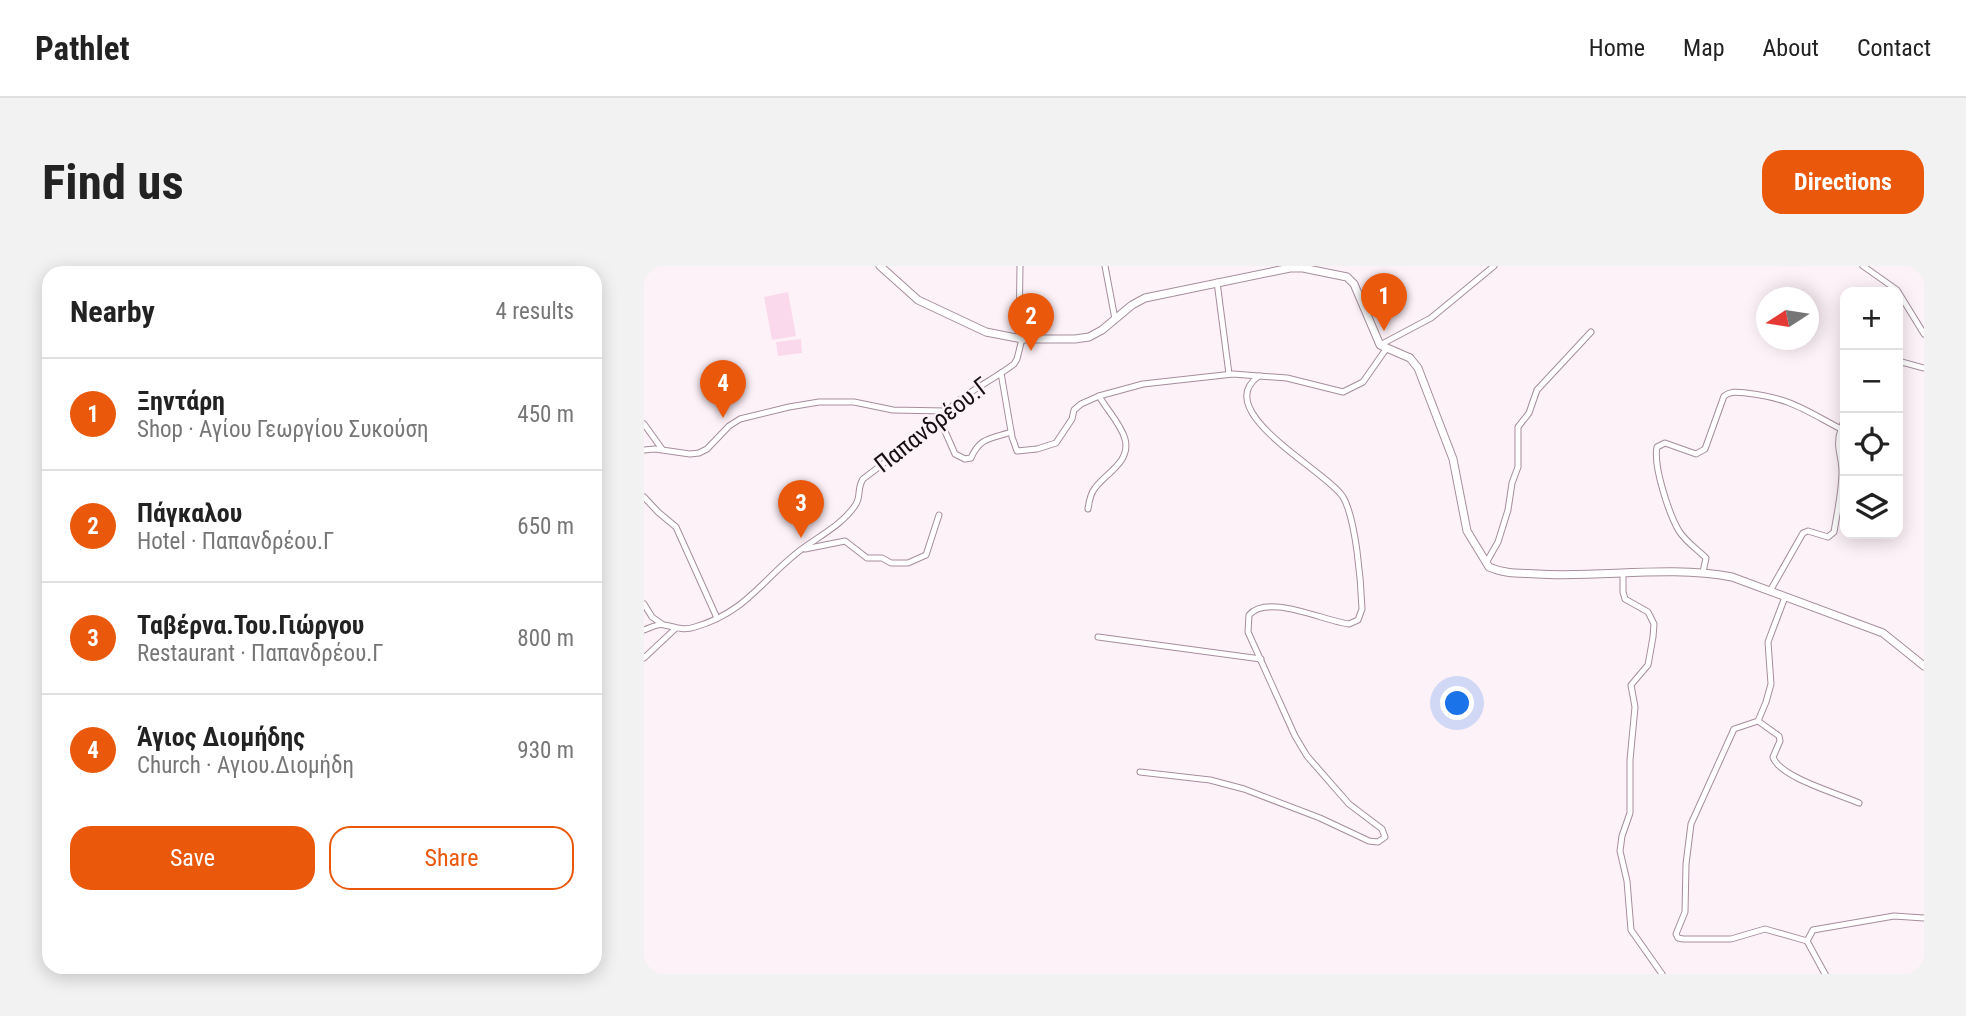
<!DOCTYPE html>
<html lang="en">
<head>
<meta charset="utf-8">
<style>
	:root { --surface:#fff; --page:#f2f2f2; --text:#222; --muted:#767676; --line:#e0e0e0; --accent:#ea580c }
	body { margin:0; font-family:"Roboto Condensed",sans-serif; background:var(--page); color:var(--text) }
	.controls { position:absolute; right:21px; top:21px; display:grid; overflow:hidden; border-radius:14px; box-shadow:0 4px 18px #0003 }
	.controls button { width:63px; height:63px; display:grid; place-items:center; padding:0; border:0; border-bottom:2px solid var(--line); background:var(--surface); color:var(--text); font:35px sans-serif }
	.compass { position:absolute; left:1112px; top:21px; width:63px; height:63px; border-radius:50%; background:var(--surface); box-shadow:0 4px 18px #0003; rotate:258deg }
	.you { position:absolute; left:814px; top:438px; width:24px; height:24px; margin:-18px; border:5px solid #fff; border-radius:50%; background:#1a73e8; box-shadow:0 0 0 10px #1a73e833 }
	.badge { display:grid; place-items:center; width:46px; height:46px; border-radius:50%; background:var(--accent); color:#fff; font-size:23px; font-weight:700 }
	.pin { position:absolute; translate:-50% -58px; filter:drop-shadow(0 2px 4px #0008) }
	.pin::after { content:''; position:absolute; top:37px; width:24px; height:21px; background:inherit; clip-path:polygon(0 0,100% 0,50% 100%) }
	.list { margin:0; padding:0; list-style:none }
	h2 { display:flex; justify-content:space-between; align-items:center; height:91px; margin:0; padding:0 28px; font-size:30px }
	h2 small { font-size:23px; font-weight:400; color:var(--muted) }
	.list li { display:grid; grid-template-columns:46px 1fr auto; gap:21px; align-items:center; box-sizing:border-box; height:112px; padding:0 28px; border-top:2px solid var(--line) }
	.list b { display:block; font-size:26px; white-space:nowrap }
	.list p { margin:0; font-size:23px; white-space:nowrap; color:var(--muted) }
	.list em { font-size:23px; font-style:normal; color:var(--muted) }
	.actions { display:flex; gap:14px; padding:21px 28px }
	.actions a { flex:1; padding:16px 0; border:2px solid var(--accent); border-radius:21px; text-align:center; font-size:24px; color:var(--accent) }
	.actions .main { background:var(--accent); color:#fff }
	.icon { flex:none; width:38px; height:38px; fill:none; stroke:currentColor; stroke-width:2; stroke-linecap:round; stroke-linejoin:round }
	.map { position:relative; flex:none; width:1280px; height:708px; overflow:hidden; border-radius:21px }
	header { display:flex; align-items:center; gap:42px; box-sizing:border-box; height:98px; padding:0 35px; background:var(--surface); border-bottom:2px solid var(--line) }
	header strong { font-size:33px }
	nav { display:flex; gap:38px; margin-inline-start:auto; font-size:24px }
	.intro { display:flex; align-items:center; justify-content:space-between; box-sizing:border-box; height:168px; padding:0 42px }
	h1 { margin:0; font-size:49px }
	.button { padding:18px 32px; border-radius:21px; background:var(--accent); color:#fff; font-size:24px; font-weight:700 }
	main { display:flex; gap:42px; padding:0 42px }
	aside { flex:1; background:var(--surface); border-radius:21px; box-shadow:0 4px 18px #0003 }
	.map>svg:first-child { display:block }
</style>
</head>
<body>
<header>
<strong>Pathlet</strong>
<nav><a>Home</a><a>Map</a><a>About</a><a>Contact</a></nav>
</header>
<div class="intro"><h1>Find us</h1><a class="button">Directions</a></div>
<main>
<aside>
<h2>Nearby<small>4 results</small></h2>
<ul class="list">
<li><span class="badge">1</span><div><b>Ξηντάρη</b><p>Shop · Αγίου Γεωργίου Συκούση</p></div><em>450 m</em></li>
<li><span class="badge">2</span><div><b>Πάγκαλου</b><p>Hotel · Παπανδρέου.Γ</p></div><em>650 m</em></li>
<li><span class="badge">3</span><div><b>Ταβέρνα.Του.Γιώργου</b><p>Restaurant · Παπανδρέου.Γ</p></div><em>800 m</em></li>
<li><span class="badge">4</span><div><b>Άγιος Διομήδης</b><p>Church · Αγιου.Διομήδη</p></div><em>930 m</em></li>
</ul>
<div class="actions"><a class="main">Save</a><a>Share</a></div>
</aside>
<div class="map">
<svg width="1280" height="708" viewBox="0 0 1280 708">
	<rect width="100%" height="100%" fill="#fef2f9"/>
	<g fill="#f9d9eb">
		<polygon points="144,26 152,70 128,74 120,31"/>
		<polygon points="157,73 158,87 134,90 132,76"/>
	</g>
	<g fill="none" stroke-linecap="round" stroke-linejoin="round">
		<g stroke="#a68d9c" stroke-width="7">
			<g id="minor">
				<polyline points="461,0 471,53"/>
				<polyline points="1219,0 1253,24 1280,68"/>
				<polyline points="573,16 585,108"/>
				<polyline points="375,72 376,0"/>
				<polyline points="736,79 787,52 850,0"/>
				<polyline points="1254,95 1280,102"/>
				<polyline points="357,107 368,171 373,185 393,183 412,177 428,153 430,144 437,138 455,130 499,118 589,108 643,112 699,126 719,116 742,83"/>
				<path d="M296 154 311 188 321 193 327 192C336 171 347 173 367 166"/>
				<polyline points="0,158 18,183"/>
				<polyline points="0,184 11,183 46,188 55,187 63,183 85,160 96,153 145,141 175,136 210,136 249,144 301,145"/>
				<polyline points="0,231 14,246 32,261 73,352"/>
				<path d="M444 243C445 236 446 228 451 222 462 207 487 196 481 173 477 158 463 144 455 130"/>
				<polyline points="161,283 201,275 223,292 238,292 247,297 264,297 282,289 295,249"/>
				<polyline points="842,297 854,276 864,244 868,217 874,201 874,161 885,147 893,124 947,66"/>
				<path d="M1059 306 1062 292C1053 283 1042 276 1035 265 1025 248 1009 200 1013 181L1021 177 1052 188 1061 183 1080 130C1087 125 1093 126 1102 127 1146 132 1159 143 1197 163L1201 152"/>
				<polyline points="979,308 979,326 981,333 1004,346 1010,358 1009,371 1004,399 987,419 991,441 986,494 986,547 978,570 976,585 983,615 987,664 1018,708"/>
				<path d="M1126 325 1159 267 1164 265 1184 271 1190 266C1193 247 1198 226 1198 206 1198 189 1191 181 1197 163"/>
				<polyline points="1141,331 1124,376 1127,418 1122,436 1114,455 1090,463 1047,558 1042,598 1041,646 1032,668 1034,672 1039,673 1087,673 1121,663 1163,675"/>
				<polyline points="0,338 8,351 18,358"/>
				<path d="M0 364C6 362 14 357 20 359 33 361 38 365 51 361 102 346 117 315 154 286 173 271 199 259 212 238 217 230 213 222 219 213L294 156C313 129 344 118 370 98L373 93 378 73"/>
				<polyline points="454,371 617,393"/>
				<polyline points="0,392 31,363"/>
				<path d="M1114 455 1135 470 1136 475 1129 491C1135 511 1195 528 1215 537"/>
				<path d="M496 506 566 514 600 523 676 552 725 575 734 576 741 571 738 563 705 538 663 490 651 470 604 366 605 349C623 327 680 355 705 358L714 354 718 343C717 316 712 253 699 231 683 205 565 145 615 110"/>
				<polyline points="1181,708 1163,675 1169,664 1250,650 1280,652"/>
			</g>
		</g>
		<g stroke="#a68d9c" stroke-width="9">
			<path id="secondary" d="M236 0 274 34 342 66 378 73H431L445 71 458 64 488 39 501 32 646 2H659L703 11 710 18 736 79 766 92 774 102 809 193 823 265 845 301C860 308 877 307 893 308 958 312 1024 299 1088 311L1239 367 1280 400"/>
		</g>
		<use href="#minor" stroke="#fff" stroke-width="5"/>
		<use href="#secondary" stroke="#fff" stroke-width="7"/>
	</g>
	<g text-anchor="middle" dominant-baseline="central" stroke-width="5" stroke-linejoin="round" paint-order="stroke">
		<g font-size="24" fill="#170e13" stroke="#fef2f9">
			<text transform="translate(288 159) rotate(-38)">Παπανδρέου.Γ</text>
		</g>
	</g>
</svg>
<div class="controls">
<button>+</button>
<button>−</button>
<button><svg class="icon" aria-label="locate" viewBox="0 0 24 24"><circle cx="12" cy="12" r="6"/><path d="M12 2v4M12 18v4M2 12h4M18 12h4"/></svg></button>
<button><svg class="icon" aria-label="layers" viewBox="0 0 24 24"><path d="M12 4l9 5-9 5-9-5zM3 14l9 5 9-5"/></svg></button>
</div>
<svg class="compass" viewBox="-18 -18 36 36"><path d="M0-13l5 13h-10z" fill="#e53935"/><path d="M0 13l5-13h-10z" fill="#767676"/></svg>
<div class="you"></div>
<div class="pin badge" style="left:740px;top:65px">1</div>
<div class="pin badge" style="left:387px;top:85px">2</div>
<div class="pin badge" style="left:157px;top:272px">3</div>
<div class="pin badge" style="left:79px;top:152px">4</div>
</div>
</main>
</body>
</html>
